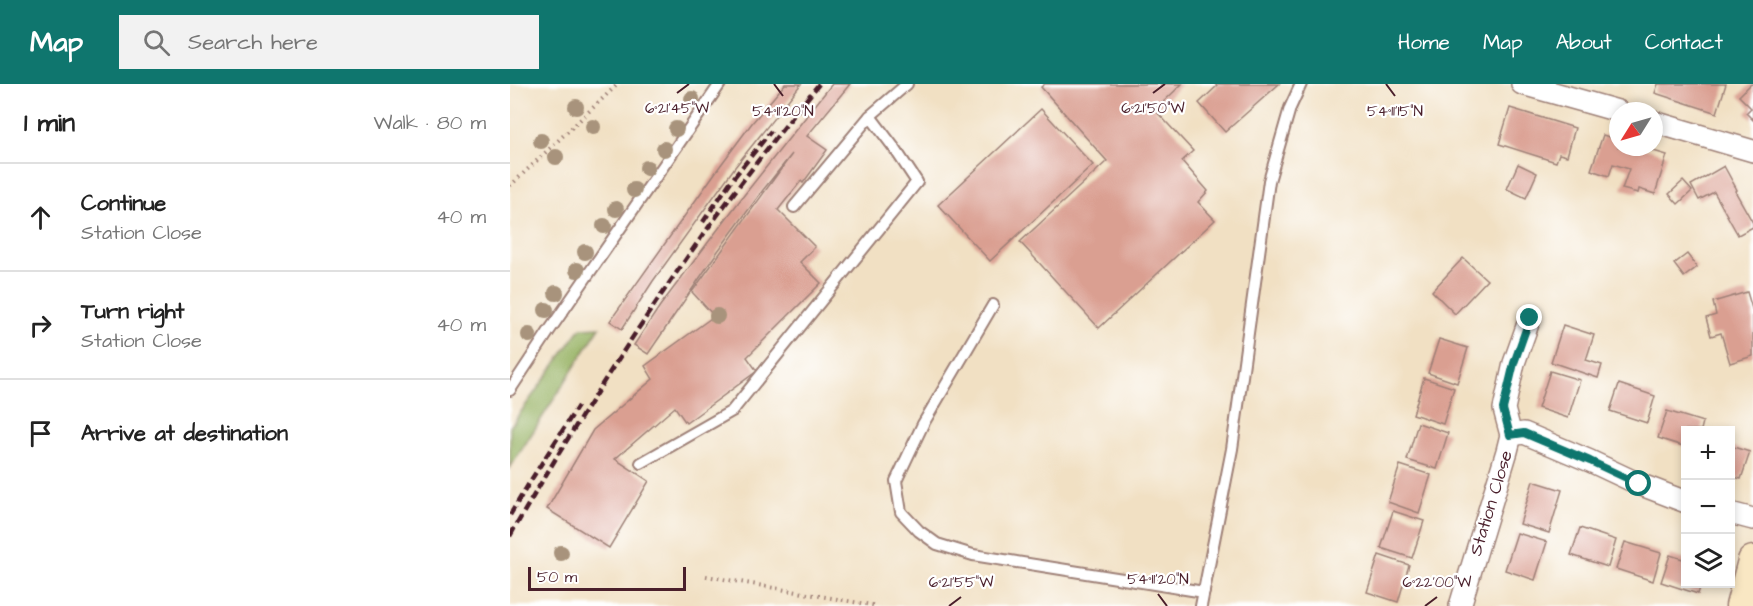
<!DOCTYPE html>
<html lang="en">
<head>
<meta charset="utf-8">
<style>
	:root { --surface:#fff; --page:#f2f2f2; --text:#222; --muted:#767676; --line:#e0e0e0; --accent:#0f766e }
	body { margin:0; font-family:"Architects Daughter",sans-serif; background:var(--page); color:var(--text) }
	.controls { position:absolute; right:18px; bottom:18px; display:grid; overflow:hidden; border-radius:0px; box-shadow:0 3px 9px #0003 }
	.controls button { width:54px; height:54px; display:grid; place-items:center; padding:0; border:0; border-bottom:2px solid var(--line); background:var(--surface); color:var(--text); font:30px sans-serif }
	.compass { position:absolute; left:1099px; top:18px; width:54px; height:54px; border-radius:50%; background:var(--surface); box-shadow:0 3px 9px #0003; rotate:233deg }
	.scale { position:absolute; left:18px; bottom:15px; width:158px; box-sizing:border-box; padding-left:6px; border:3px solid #4a1f2b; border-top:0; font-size:16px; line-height:21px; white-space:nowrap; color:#4a1f2b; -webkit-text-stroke:4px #fff; paint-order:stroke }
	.stop { position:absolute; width:18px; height:18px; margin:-14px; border:4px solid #0f766e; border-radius:50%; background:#fff }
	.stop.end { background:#0f766e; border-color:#fff; box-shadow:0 2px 6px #0008 }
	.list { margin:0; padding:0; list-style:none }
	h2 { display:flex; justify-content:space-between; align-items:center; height:78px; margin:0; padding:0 24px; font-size:26px }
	h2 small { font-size:20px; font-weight:400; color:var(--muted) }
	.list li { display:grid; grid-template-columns:39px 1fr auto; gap:18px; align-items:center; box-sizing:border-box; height:108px; padding:0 24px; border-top:2px solid var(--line) }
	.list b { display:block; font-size:22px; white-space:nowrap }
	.list p { margin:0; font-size:20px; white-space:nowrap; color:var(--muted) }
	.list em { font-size:20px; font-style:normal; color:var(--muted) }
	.icon { flex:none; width:33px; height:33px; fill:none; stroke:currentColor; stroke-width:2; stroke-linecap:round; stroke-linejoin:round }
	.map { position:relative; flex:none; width:1243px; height:522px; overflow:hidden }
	header { display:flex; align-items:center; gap:36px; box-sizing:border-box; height:84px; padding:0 30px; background:var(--accent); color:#fff }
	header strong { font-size:28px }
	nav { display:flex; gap:33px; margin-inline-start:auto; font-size:21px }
	.search { width:420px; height:54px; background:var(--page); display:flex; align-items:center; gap:15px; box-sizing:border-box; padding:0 21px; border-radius:0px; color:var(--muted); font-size:22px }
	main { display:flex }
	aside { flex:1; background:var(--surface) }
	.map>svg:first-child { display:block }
</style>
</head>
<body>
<header>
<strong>Map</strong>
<div class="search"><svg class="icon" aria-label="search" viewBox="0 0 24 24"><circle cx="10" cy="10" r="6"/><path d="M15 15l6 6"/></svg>Search here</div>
<nav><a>Home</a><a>Map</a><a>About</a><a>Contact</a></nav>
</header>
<main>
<aside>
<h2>1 min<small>Walk · 80 m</small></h2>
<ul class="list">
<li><svg class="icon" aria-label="ahead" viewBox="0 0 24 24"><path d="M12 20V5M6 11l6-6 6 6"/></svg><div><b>Continue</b><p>Station Close</p></div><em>40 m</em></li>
<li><svg class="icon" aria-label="right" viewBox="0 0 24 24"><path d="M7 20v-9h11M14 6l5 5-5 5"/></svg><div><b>Turn right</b><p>Station Close</p></div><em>40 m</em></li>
<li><svg class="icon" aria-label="arrive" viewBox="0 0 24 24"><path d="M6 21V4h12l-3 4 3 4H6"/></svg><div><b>Arrive at destination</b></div></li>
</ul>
</aside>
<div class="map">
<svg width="1243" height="522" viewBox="0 0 1243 522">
	<rect width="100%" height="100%" fill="#fff"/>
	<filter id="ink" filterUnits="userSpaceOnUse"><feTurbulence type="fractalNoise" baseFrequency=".0167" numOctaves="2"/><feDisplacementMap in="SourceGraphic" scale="12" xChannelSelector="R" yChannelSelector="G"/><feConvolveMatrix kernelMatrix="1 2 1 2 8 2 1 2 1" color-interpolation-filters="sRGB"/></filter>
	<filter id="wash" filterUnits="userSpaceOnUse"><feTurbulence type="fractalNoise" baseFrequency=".008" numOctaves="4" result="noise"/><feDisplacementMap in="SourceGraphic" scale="24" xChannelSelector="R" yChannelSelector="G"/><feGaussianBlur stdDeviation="1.35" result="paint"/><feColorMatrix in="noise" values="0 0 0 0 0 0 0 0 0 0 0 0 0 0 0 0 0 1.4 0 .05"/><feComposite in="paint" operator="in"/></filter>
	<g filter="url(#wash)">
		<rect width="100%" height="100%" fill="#f1e0c3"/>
		<polygon fill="#97b263" stroke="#706847" stroke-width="1.5" points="90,243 0,384 0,343 71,244"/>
		<g id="blocks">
			<g fill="#da9f91">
				<polygon points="275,0 291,0 225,83 143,197 112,245 100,237 210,82 242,39"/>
				<polygon points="322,0 340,0 297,52 317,66 293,99 291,97 268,126 305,163 290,178 311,199 237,273 247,287 176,339 165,323 105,375 139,397 99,464 37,425 83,346 143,295 135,282 204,232 182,208 282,70 253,106 208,167 138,270 124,261 150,222 231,115"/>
				<polygon points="535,0 672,0 645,26 683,67 672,77 698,107 688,118 705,136 589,244 510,158 597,77 531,3"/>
				<polygon points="705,0 769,0 715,48 689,19 707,2"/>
				<polygon points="1148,0 1216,0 1207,29 1145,9"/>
				<polygon points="1241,0 1243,0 1243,36 1236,29 1241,24 1229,12"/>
				<polygon points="1000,24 1065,44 1057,72 1049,70 1046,78 989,60"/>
				<polygon points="531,25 583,81 480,177 428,121"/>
				<polygon points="1093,51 1108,56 1108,63 1130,63 1157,71 1145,110 1129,105 1128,109 1112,105 1119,85 1103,80 1099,92 1081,86"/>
				<polygon points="1008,80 1027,89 1016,114 997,105"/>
				<polygon points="1214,82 1227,106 1225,107 1243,139 1243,143 1228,151 1204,108 1189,116 1181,101"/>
				<polygon points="1173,97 1182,107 1168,120 1159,110"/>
				<polygon points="1177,170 1187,183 1174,193 1164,180"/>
				<polygon points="953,174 977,196 945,230 922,207"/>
				<polygon points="1237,208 1243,228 1243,272 1220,279 1211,249 1201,252 1196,234 1206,231 1203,218"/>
				<polygon points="1053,241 1084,251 1076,276 1092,281 1088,294 1041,278"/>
				<polygon points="929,255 958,264 947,299 918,289"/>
				<polygon points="1040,287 1070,296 1058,334 1028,324"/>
				<polygon points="914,294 944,304 933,340 903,330"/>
				<polygon points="1109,300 1145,312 1137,339 1100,327"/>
				<polygon points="1157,327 1193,338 1191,346 1176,346 1176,363 1148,354"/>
				<polygon points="908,339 938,349 927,385 897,376"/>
				<polygon points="1220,362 1240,368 1231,395 1220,392"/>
				<polygon points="890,381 921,391 909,429 878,418"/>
				<polygon points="1023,397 1052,406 1039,449 1010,440"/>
				<polygon points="883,427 914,437 902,474 871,464"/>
				<polygon points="1070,444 1106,456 1098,483 1061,471"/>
				<polygon points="1007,449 1037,458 1025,496 995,486"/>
				<polygon points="1115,458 1151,469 1143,497 1106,485"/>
				<polygon points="869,471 899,481 888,518 857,508"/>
				<polygon points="1160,471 1176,476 1176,500 1191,500 1188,510 1151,498"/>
			</g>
		</g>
	</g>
	<g filter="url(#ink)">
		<use href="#blocks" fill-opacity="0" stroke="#9e8077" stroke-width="1.5"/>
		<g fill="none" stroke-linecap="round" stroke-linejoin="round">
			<g stroke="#9e8077" stroke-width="14">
				<g id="service">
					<polyline points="284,123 360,32 397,0"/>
					<polyline points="483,221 413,340 386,397 391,428 409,447 427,460 463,471 694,508"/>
					<polyline points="0,306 39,247 210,0"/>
					<polyline points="131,379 222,327 407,98 385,65 360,32"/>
					<polyline points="691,522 722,365 759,97 780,24 791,0"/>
				</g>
			</g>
			<g stroke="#9e8077" stroke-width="24">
				<g id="minor">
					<polyline points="1012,0 1108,27"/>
					<polyline points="1144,38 1243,67"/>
					<polyline points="1001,351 1014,349 1080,377 1129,400 1176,418"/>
					<polyline points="1220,429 1243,435"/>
					<polyline points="950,522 997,367 1001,351 994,325 1004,279 1020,234"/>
				</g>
			</g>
			<g stroke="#9e8077" stroke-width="33">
				<polyline id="secondary" points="1231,522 1243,477"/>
			</g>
			<g stroke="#9e8077" stroke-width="4" stroke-dasharray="1.5 4.5" stroke-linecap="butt">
				<polyline points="0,102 108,0"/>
				<polyline points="196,492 367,522"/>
			</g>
			<use href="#service" stroke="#fff" stroke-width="10"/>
			<use href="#minor" stroke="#fff" stroke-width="21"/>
			<use href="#secondary" stroke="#f9e7c3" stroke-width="30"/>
			<g stroke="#4a1f2b" stroke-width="4.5" stroke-dasharray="9 4.5" stroke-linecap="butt">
				<polyline points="193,138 221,97 261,47"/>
				<polyline points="0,431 21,396 68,322"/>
				<path d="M0 452C91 294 193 141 309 0"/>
			</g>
		</g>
		<g fill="#a8937b">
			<circle cx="182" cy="15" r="8"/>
			<circle cx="66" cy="23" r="8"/>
			<circle cx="83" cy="43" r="8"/>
			<circle cx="166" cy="45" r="8"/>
			<circle cx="31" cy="57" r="8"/>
			<circle cx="154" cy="65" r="8"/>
			<circle cx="46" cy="73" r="8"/>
			<circle cx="137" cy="84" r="8"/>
			<circle cx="124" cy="106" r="8"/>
			<circle cx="106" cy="125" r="8"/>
			<circle cx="94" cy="142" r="8"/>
			<circle cx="75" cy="168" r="8"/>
			<circle cx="67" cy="186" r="8"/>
			<circle cx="46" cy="209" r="8"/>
			<circle cx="36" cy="226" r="8"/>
			<circle cx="207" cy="232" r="8"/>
			<circle cx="19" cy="251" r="8"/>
			<circle cx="51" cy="469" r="8"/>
		</g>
	</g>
	<g fill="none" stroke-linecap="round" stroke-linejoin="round" filter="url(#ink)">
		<polyline stroke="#0f766e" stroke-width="8" points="1020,234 1004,279 993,325 1000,351 1014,349 1080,377 1129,400"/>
	</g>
	<path fill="none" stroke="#4a1f2b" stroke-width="2" d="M264 0 273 12M876 0 885 12M167 9 179 0M643 9 655 0M648 510 657 522M439 522 451 513M915 522 927 513"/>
	<g text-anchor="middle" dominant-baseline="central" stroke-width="4.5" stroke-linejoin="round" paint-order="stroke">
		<g font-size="18" fill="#4a1f2b" stroke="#fff">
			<text transform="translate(981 419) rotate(-73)">Station Close</text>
		</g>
	</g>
	<g font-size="15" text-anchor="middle" fill="#4a1f2b" stroke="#fff" stroke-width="4.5" stroke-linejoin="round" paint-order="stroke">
		<text x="167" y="29">6°21'45"W</text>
		<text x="643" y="29">6°21'50"W</text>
		<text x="273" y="32">54°11'20"N</text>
		<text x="885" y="32">54°11'15"N</text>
		<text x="648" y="500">54°11'20"N</text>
		<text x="451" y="503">6°21'55"W</text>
		<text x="927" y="503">6°22'00"W</text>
	</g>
</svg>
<div class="controls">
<button>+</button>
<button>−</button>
<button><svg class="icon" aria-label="layers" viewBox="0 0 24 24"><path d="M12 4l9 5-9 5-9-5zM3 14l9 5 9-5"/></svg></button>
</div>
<svg class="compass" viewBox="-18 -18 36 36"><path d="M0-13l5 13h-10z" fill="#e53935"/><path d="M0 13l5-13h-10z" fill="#767676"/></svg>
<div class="scale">50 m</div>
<div class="stop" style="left:1129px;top:400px"></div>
<div class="stop end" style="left:1020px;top:234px"></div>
</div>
</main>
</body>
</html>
